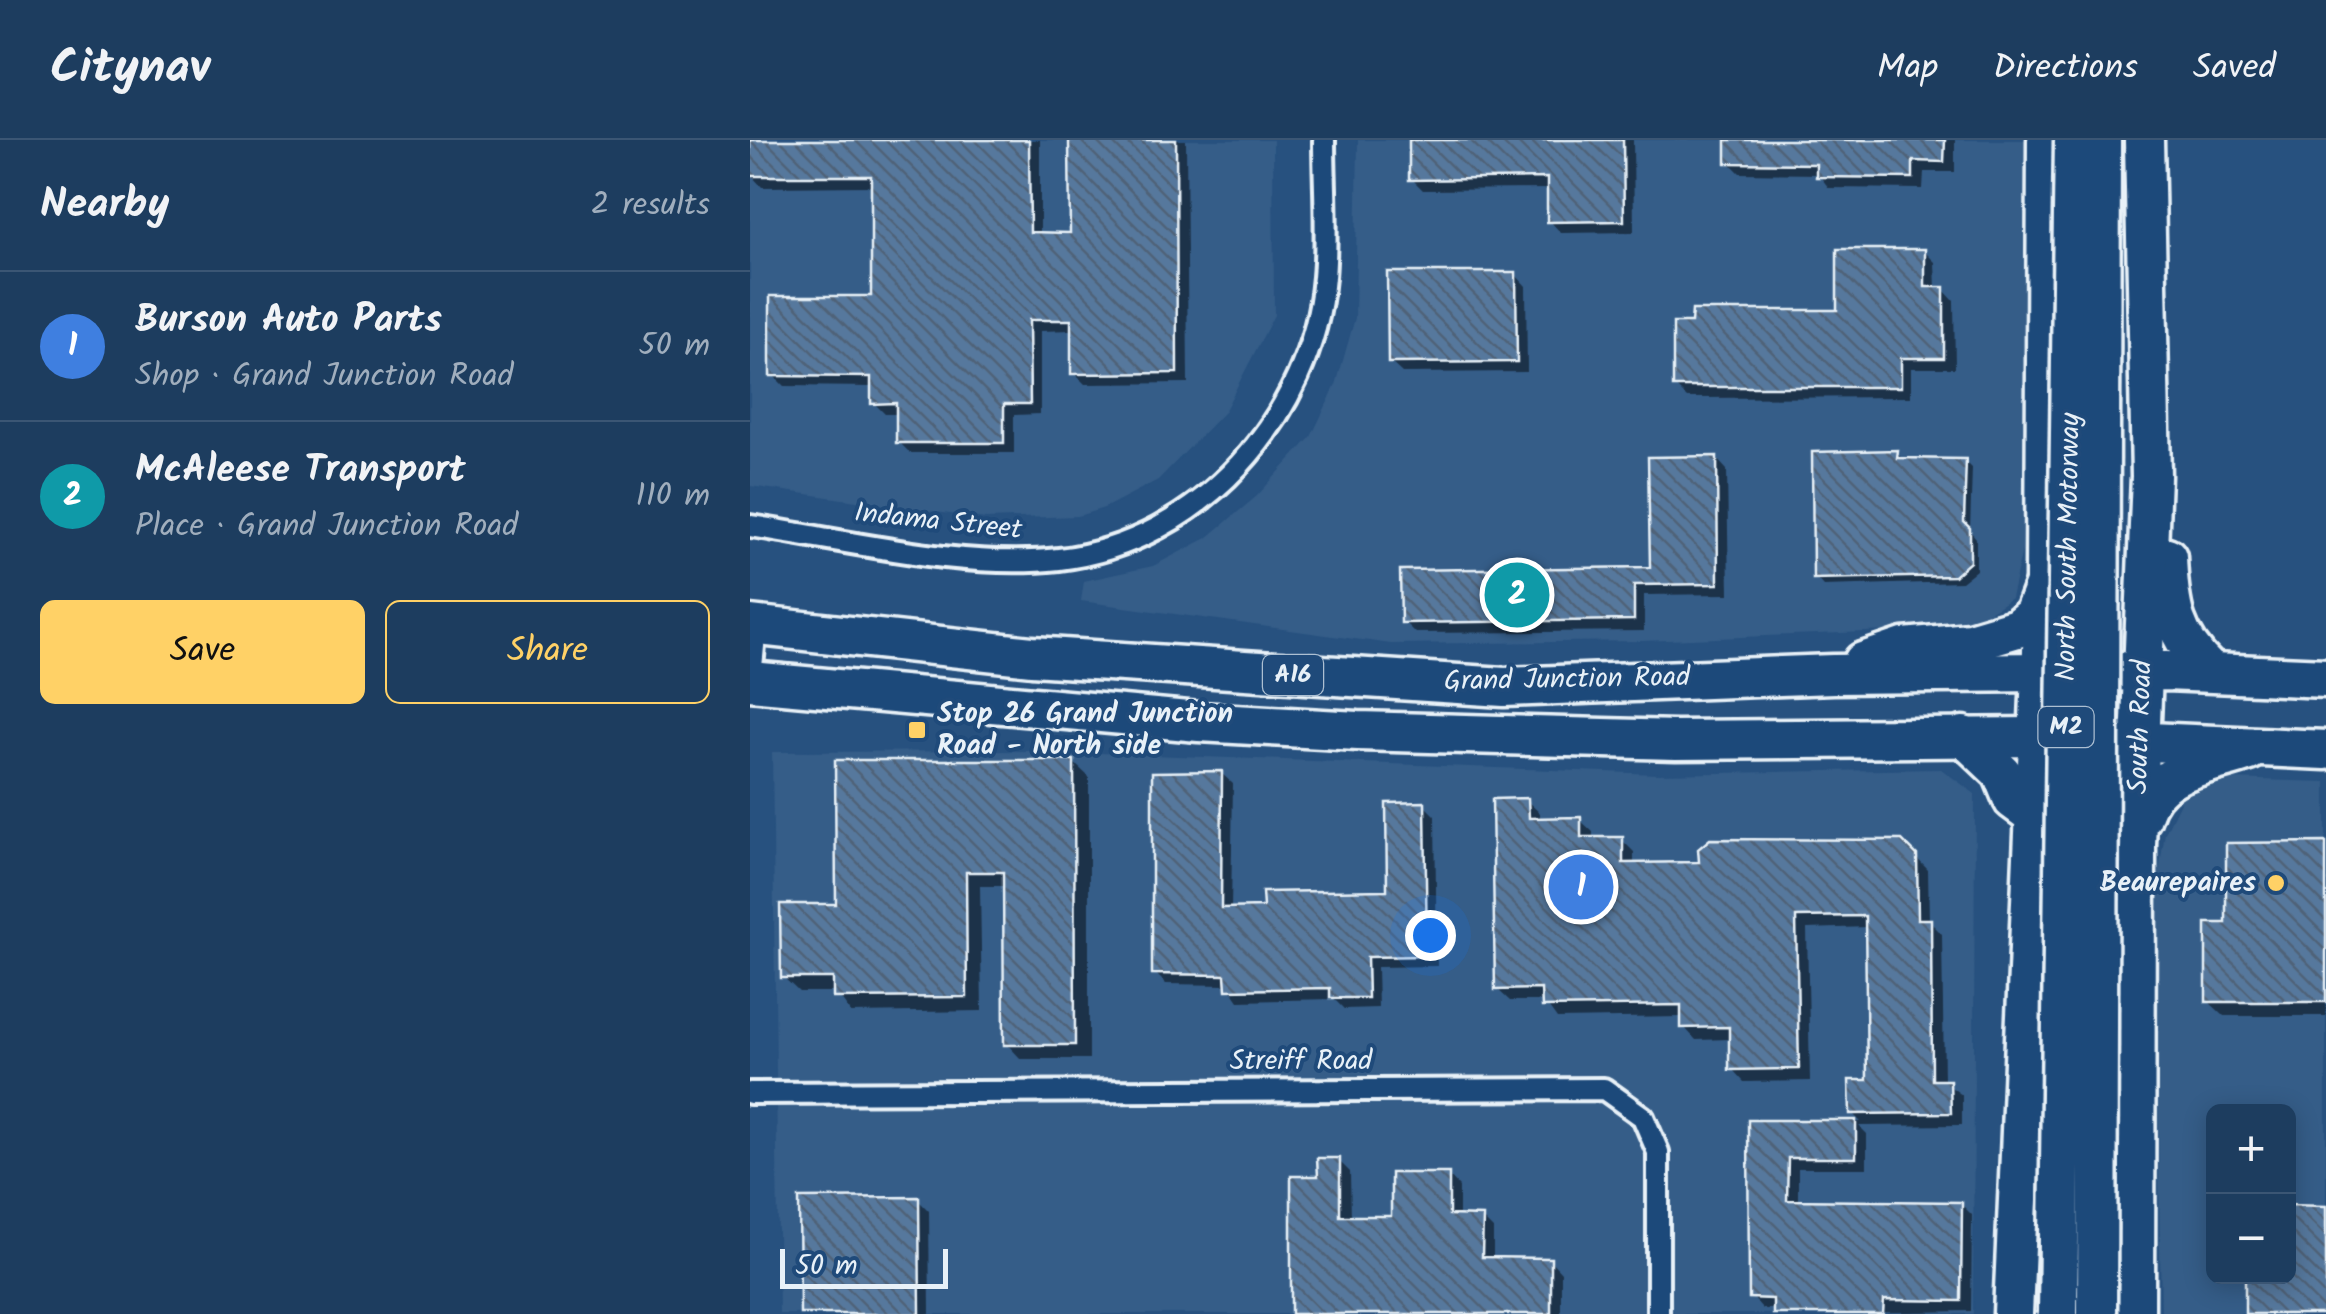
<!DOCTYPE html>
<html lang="en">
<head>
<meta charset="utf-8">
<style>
	:root { --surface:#1d3d5f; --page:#2a4868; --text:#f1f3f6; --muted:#a0aebd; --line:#3b5674; --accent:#ffd166 }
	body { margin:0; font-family:Kalam,sans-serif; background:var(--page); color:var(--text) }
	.controls { position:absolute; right:30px; bottom:30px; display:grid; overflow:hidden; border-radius:15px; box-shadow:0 5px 25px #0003 }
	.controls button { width:90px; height:90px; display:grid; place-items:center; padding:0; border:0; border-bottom:2px solid var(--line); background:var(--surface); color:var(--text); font:50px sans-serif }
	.scale { position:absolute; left:30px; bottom:25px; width:168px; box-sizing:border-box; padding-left:10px; border:5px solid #e8f1f8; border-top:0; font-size:28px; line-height:35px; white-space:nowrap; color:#e8f1f8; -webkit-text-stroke:8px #1f4a7a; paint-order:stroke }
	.you { position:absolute; left:680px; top:795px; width:35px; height:35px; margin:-25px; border:8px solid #fff; border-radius:50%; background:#1a73e8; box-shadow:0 0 0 15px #1a73e833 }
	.badge { display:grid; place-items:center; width:65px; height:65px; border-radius:50%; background:var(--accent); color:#fff; font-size:32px; font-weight:700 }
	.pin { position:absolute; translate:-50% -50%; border:5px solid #fff; box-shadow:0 2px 10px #0006 }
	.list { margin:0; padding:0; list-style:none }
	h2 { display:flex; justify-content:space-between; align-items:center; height:130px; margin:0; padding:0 40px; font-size:42px }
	h2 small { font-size:32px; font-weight:400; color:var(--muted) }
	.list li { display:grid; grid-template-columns:65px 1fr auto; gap:30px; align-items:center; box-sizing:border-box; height:150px; padding:0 40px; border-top:2px solid var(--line) }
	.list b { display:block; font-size:38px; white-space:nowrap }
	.list p { margin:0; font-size:32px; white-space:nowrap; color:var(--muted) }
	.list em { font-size:32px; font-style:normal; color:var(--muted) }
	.actions { display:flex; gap:20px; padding:30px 40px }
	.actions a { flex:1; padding:22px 0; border:2px solid var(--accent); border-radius:15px; text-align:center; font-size:35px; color:var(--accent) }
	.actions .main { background:var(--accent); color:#111 }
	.map { position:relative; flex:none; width:1576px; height:1174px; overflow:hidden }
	header { display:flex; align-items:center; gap:60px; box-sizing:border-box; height:140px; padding:0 50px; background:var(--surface); border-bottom:2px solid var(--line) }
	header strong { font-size:48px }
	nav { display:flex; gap:55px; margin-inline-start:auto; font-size:35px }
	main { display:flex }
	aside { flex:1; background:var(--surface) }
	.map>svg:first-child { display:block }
</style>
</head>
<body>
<header>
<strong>Citynav</strong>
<nav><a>Map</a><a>Directions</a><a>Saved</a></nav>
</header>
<main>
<aside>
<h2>Nearby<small>2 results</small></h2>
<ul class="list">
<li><span class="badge" style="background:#3f7fe0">1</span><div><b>Burson Auto Parts</b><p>Shop · Grand Junction Road</p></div><em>50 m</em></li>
<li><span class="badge" style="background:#0f9aa8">2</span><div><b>McAleese Transport</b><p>Place · Grand Junction Road</p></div><em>110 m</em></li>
</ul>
<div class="actions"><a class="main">Save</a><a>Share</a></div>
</aside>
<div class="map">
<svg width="1576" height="1174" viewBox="0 0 1576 1174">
	<defs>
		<pattern id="building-back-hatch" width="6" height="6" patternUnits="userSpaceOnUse" patternTransform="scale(2.5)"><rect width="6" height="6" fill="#57789d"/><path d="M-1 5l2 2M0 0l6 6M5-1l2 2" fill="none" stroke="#4f6278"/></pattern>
	</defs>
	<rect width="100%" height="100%" fill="#27517f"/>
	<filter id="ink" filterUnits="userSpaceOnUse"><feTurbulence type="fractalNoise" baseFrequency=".01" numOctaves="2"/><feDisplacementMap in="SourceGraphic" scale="20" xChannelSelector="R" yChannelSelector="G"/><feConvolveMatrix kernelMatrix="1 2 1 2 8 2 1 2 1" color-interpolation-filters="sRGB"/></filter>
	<g filter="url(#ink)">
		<g fill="#355d88" fill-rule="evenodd">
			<polygon points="0,0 523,0 524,175 474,272 408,340 354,368 328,376 236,379 0,346"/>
			<polygon points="608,0 1278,0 1272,410 1261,458 1232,477 1165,490 892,501 641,504 331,461 334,441 403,426 457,398 507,356 561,297 586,245 605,178"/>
			<polygon points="296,611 907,634 1191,629 1225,654 1223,1174 29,1174 22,612"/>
			<path d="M1481 639 1576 642V1174H1411L1405 757 1415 693 1433 656ZM1464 972H1538V1136H1464Z"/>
		</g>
		<g fill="#0007">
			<polygon points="0,0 290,0 290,95 323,95 322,0 436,0 438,243 335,244 324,233 323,190 290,191 290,274 264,275 264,313 160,313 149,302 149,274 135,274 124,263 124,247 34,246 23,235 124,159 123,46 12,47 1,35"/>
			<polygon points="661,0 883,0 884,92 811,93 800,81 799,49 673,50 662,39"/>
			<polygon points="979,0 1205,0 1205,32 1174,32 1173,49 1079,48 1068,34 990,33 979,22"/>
			<polygon points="1174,111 1185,122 1186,149 1193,149 1204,161 1205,228 1161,228 1161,257 937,258 925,246 1089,172"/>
			<polygon points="765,134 776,146 777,232 652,233 640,222"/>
			<polygon points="1146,313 1155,321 1215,321 1222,328 1220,391 1226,398 1226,430 1211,442 1073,446 1066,438"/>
			<polygon points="966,318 977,330 979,454 894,455 894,491 665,493 654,482 902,429"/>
			<polygon points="323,622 339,637 339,919 271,919 256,903 256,746 230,746 232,871 101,873 86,852 49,852 33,837 88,766"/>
			<polygon points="471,633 483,644 481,770 640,752 674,665 685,676 687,826 627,827 628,868 594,869 584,859 489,861 478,845 416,844 405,833"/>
			<polygon points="777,661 790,673 790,680 830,680 843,692 843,700 872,700 884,712 884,725 951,724 1151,702 1178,730 1179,781 1192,794 1194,942 1212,955 1212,985 1109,986 1117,994 1117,1028 1048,1028 1048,1062 1211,1064 1222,1075 1221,1171 1025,1174 1025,1169 1013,1169 1002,1157 1000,983 1111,982 1102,973 1119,942 1118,787 1057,789 1060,941 994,942 982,929 981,899 946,900 934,887 933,877 807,879 794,861 760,861 747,849"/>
			<polygon points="1576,705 1576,876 1474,876 1458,861 1479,785"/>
			<polygon points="589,1021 600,1032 601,1078 644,1078 698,1035 709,1047 709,1078 732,1078 743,1089 743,1120 800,1120 811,1132 811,1174 544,1174 570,1039"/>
			<polygon points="168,1060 179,1071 180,1174 52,1174"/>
		</g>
		<g fill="url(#building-back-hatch)" stroke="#e8f1f8" stroke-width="2.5">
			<polygon points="0,0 279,0 280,92 320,93 319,0 426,0 427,233 321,234 321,180 279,180 280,264 254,264 254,303 146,303 146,263 121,264 121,237 20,236 20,156 121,156 121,36 0,36"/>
			<polygon points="659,0 873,0 874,81 797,82 797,38 659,40"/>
			<polygon points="976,0 1195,0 1194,22 1163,21 1163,38 1066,37 1066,24 976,23"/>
			<polygon points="1087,109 1175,109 1175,147 1194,147 1194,218 1151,218 1151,247 923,247 923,183 941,183 942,170 1087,170"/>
			<polygon points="637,132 766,132 767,222 638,223"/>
			<polygon points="1148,310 1147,318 1216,319 1214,382 1220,388 1220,422 1204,436 1063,439 1062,312"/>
			<polygon points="967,316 968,444 884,445 884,480 651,483 650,430 900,427 898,317"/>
			<polygon points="85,620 324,620 325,905 254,905 253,732 216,732 217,857 83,858 83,838 31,838 30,764 86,764"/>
			<polygon points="472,631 471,768 513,767 512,752 637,750 636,663 675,662 677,816 617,817 618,858 580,858 580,848 476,850 475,835 402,834 402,632"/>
			<polygon points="778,658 779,678 831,677 831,697 873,697 873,723 949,722 948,709 960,699 1152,700 1167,715 1168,779 1181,779 1182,940 1200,940 1201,973 1100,974 1099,940 1117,940 1115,776 1046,777 1049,929 979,930 979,887 931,888 931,865 792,867 791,849 745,850 742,659"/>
			<polygon points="1576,702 1576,862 1456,862 1456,783 1476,783 1476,703"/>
			<polygon points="998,980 1106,980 1106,1018 1038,1018 1037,1060 1212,1062 1211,1161 1134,1160 1133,1174 1023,1174 1023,1159 999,1158"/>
			<polygon points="567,1018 590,1018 590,1076 641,1076 641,1033 699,1033 699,1075 733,1076 732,1117 801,1118 801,1174 541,1174 541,1036 568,1036"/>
			<polygon points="169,1057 170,1174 50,1174 49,1058"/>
			<polygon points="1538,1065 1576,1066 1576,1174 1495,1174 1495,1136 1538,1136"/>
		</g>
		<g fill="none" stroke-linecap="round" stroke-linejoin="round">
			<g stroke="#e8f1f8" stroke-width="28">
				<g id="street">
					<path d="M0 386C97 400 213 430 309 419 450 403 562 276 574 137 578 92 574 45 574 0"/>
					<polyline points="0,548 6,485"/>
					<polyline points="0,953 854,949 893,977 908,1012 908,1174"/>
				</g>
			</g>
			<g stroke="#e8f1f8" stroke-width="45">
				<g id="highway">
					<path d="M1417 417C1419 467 1423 496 1460 531"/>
					<polyline points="0,485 282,516 754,547 1083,534 1416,531 1576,538"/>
					<polyline points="1113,522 1154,508 1220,502 1267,488 1283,475 1294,446"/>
					<polyline points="0,541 449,582 608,591 926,600 1289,597 1576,610"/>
					<polyline points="1213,596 1252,633 1263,660 1286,677"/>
					<path d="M1392 677C1405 628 1457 626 1499 611"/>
					<polyline points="1263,1174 1295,442 1297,0"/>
					<polyline points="1385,1174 1386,705 1401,336 1394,0"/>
				</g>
			</g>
			<use href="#street" stroke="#1f4a7a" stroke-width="20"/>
			<use href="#highway" stroke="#1f4a7a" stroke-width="38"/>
			<g stroke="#e8f1f8" stroke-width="45" stroke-linecap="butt">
				<g id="highway-bridge">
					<polyline points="1308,1174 1324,0"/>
					<polyline points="1347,1174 1351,0"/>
				</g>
			</g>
			<use href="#highway-bridge" stroke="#1f4a7a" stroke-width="38"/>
		</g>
	</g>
	<g fill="#ffd166" stroke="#1f4a7a" stroke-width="4">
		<rect x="157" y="580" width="20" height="20" rx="5"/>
		<circle cx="1526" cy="743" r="10"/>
	</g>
	<g text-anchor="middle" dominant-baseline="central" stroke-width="8" stroke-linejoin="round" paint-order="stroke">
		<g fill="#1f4a7a" stroke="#acbfd2" stroke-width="2.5">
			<rect x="513" y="515" width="60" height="40" rx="8"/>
			<rect x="1288.5" y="567" width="55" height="40" rx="8"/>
		</g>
		<g font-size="25" font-weight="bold" fill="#e8f1f8">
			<text x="543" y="535">A16</text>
			<text x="1316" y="587">M2</text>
		</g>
		<g font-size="28" fill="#e8f1f8" stroke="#1f4a7a">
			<text transform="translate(188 382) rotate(6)">Indama Street</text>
			<text transform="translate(1319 407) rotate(-89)">North South Motorway</text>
			<text transform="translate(817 540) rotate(-1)">Grand Junction Road</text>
			<text transform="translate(1391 587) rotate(-88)">South Road</text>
			<text x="551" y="921">Streiff Road</text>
		</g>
		<g font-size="28" font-weight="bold" fill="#e8f1f8" stroke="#1f4a7a" text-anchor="start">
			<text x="187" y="574">Stop 26 Grand Junction<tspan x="187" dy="32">Road - North side</tspan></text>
			<text x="1506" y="743" text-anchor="end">Beaurepaires</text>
		</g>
	</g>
</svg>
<div class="controls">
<button>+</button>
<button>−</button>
</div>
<div class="scale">50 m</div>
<div class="you"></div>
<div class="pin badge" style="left:831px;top:747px;background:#3f7fe0">1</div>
<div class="pin badge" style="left:767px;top:455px;background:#0f9aa8">2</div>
</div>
</main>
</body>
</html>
